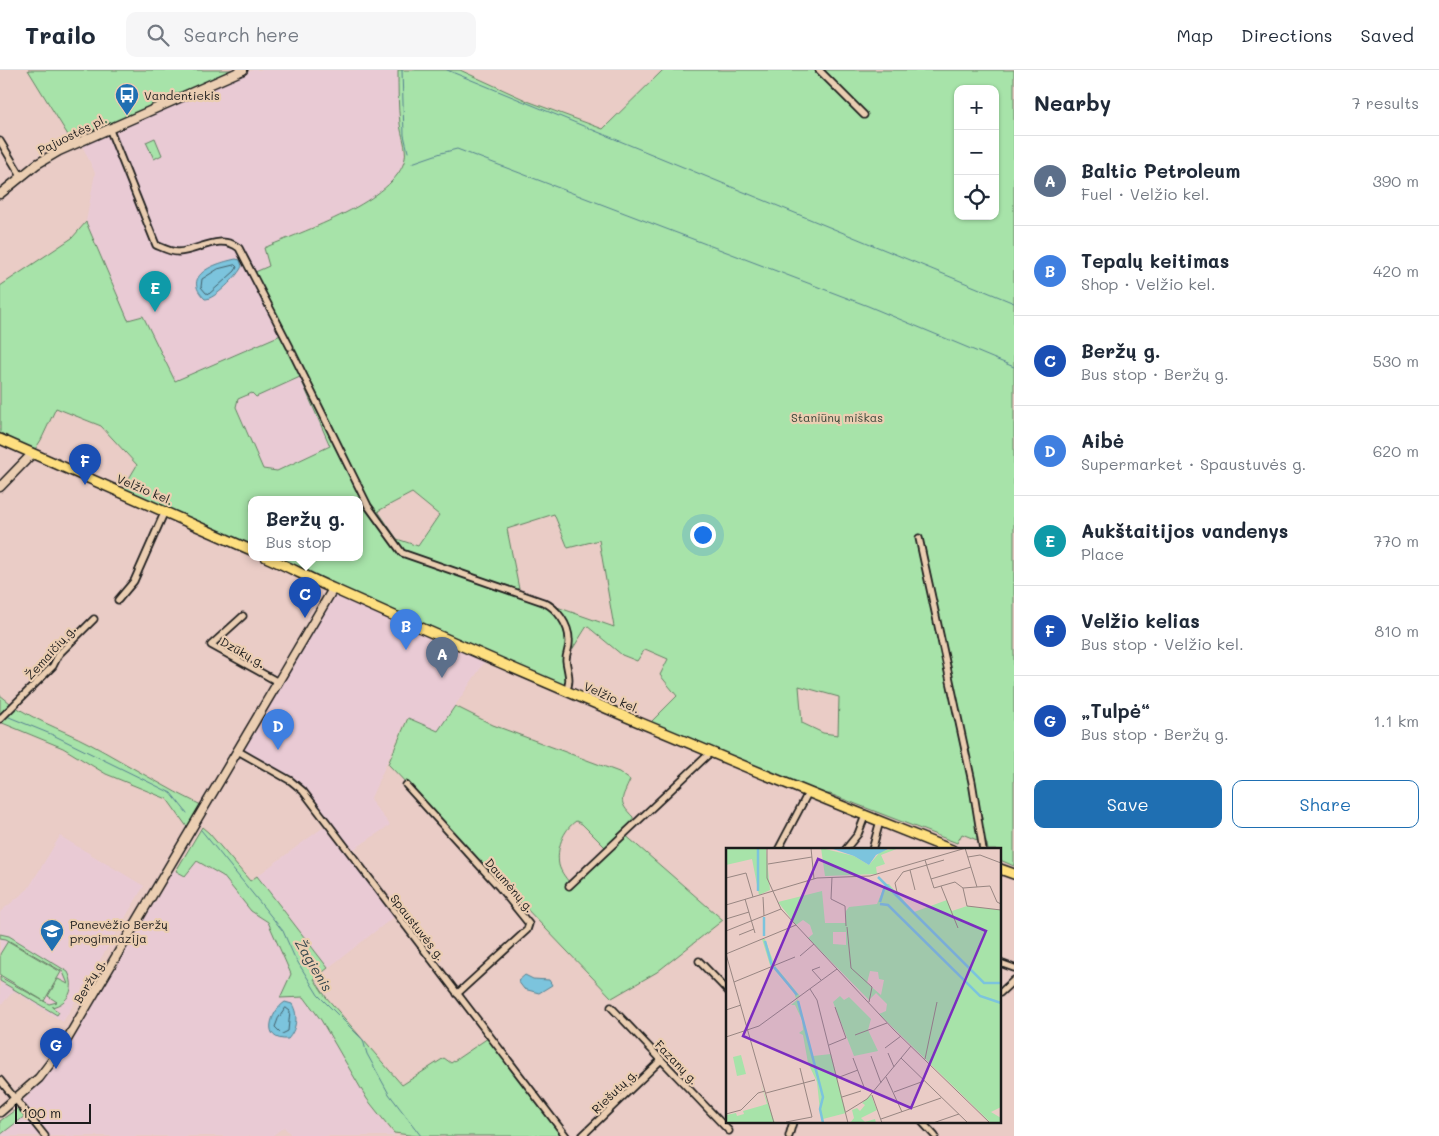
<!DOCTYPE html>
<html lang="en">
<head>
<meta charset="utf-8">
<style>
	:root { --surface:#fff; --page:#f6f6f7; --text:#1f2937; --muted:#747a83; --line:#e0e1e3; --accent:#1f6fb2 }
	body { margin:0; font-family:Mali,sans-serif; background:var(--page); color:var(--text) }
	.controls { position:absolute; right:15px; top:15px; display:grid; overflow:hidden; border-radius:10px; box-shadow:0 1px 4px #0004 }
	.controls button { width:45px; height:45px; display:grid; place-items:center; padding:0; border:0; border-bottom:1px solid var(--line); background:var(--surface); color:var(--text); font:25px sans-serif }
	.scale { position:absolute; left:15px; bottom:12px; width:76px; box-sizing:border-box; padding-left:5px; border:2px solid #1c1c1c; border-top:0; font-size:14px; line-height:18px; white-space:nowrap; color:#1c1c1c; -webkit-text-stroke:4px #ebceb2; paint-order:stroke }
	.you { position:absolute; left:702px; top:464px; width:18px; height:18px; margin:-12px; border:4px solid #fff; border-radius:50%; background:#1a73e8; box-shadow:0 0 0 8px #1a73e833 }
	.badge { display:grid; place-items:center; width:32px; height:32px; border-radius:50%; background:var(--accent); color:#fff; font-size:16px; font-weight:700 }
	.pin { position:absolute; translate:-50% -41px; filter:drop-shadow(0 1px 2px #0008) }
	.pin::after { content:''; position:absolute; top:26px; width:18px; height:15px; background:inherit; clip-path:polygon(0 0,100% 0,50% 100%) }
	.popup { position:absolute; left:248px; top:426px; width:115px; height:65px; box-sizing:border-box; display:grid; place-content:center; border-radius:10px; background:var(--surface); filter:drop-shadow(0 1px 4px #0005); font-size:16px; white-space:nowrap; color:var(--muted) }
	.popup b { font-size:19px; color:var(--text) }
	.popup::after { content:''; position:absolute; left:50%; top:100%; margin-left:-10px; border:10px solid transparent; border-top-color:var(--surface) }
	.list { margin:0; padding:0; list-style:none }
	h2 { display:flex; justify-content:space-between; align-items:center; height:65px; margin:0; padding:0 20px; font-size:21px }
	h2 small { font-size:16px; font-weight:400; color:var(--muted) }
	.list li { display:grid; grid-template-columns:32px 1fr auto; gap:15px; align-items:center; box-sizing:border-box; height:90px; padding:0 20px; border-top:1px solid var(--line) }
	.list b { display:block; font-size:19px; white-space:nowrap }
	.list p { margin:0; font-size:16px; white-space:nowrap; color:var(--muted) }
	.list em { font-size:16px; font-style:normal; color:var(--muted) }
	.actions { display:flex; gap:10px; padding:15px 20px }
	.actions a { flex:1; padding:11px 0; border:1px solid var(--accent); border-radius:10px; text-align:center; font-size:18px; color:var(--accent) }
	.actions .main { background:var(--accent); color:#fff }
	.icon { flex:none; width:28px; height:28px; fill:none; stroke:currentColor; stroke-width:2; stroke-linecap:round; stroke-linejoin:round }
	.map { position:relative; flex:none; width:1014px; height:1066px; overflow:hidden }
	header { display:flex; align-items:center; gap:30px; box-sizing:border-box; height:70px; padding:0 25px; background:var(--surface); border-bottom:1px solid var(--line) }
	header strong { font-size:24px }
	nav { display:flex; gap:28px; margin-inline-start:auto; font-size:18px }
	.search { width:350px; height:45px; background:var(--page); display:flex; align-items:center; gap:12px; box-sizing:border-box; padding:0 18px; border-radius:10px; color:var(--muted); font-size:19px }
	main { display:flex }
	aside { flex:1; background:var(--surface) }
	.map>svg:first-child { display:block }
</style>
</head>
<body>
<header>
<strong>Trailo</strong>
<div class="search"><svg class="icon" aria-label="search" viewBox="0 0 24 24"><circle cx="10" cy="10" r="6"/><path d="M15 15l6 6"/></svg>Search here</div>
<nav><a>Map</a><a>Directions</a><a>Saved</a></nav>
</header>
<main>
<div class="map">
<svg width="1014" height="1066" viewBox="0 0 1014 1066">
	<rect width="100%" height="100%" fill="#eaccc6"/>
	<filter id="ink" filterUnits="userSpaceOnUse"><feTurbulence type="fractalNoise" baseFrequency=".02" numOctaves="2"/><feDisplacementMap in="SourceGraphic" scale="10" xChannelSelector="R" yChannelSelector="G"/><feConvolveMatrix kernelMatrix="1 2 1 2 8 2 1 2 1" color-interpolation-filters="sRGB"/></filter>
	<g filter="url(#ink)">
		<g fill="#e9cad4">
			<polygon points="253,0 398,0 400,53 405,86 401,99 393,111 362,136 264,178 269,196 254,203 283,264 175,311 143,246 128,250 86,152 95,103 81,73 218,11 220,15"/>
			<polygon points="300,307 330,376 277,401 263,399 236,337 238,329 252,323 256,327"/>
			<polygon points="333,519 486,590 438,661 407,648 370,730 390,755 347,784 395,846 328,898 257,806 329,753 304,720 243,681 273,621"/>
			<polygon points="60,766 144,816 63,952 14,921 0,936 0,842 28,819"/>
			<polygon points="196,791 223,806 251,841 268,852 291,904 291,928 304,927 321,950 367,1029 395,1066 292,1066 284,1057 272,1066 49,1066 23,1035 23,1030 43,1011 68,978 174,800 185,806"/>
			<polygon points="25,1046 41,1066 0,1066 0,1065"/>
		</g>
		<g fill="#a7e3a9" stroke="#628062" fill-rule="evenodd">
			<polygon points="28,0 243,0 109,58 71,70"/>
			<path d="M398 0H460L530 32 603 59 663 0H1014V796L1000 790V780H988L987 774 962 764 957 773 830 724 813 725 650 653 677 626 660 605 668 589 645 579 637 591 622 585 587 556 565 591 568 609 564 616 263 487H359V429H251V481L121 422 137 395 101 356 56 338 41 370 32 384 0 368V216L72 168 86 152 128 250 143 246 175 311 283 264 253 203 269 196 264 178C300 162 397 131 405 88 407 78 401 64 400 54 398 36 398 18 398 0ZM958 19H995V146H958ZM300 307 330 376 277 401 263 399 236 337 238 329 252 323 256 327ZM412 423 439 445 418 476 397 469 378 441ZM554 444 568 478 599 470 614 557 520 524 507 459ZM799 616 839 627 838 665 823 663 802 653Z"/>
			<polygon points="155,68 162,85 154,89 146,72"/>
			<path d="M0 625C26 648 60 658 90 674 129 695 165 718 205 737L190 761 167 729 106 704 63 678 0 652Z"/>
			<path d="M455 636 493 655 619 702 630 710C622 729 617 731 633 747V752L623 763 723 850 657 902 612 928 388 694 408 648 438 661ZM576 751 582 754 610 782 572 816C567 809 561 803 559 795 556 779 563 760 576 751Z"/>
			<polygon points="202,757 209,763 250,811 257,806 328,898 314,909 326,927 402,1015 444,988 451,993 488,968 562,1066 417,1066 394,1063 367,1029 321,950 304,927 280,928 291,904 268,852 251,841 223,806 197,791 185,806 176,801"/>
			<path d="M0 864 9 866 68 902C76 918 69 933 52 937L59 942 57 945 0 911V907L49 934 57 932 48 926 58 909 68 914 63 902 6 869 0 868Z"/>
			<polygon points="8,871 61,902 44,931 0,905 0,884"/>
			<polygon points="18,1038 25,1046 0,1065 0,1051"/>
		</g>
		<g fill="#7cc4dd" stroke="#568190">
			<path d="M236 189 240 190 242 196C239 205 214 230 205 229 180 205 216 193 236 189Z"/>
			<polygon points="525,905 533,909 549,910 552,915 539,923 524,919 518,911"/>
			<path d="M285 932 292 934C299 946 296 960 288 969 261 971 270 942 285 932Z"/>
		</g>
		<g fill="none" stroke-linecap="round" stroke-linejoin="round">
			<g stroke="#425f69" stroke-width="1">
				<polygon points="235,195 237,197 235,201 209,224 206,223 201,217 202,209 218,199"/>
				<polygon points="286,938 290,941 288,961 282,964 275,957 278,949"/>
			</g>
			<g stroke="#568190" stroke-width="1">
				<polyline points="402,0 404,65 408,82"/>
				<polyline points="447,0 1014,233"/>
				<polyline points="412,93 441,83 457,79 868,236 1014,297"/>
				<polyline points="0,643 1,644"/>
				<polyline points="9,647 53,665 171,723 187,743"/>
				<polyline points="201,760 283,861 294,886 318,925 363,970 367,984 389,1024 421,1066"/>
			</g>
			<g stroke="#1c1c1c" stroke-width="9">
				<g id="street">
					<polyline points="819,0 864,45"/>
					<path d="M109 58 156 175C163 178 170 182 178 182 199 181 219 163 239 178L290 277"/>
					<polyline points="0,71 21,106"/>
					<path d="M292 282 368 436 402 483 543 532C557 538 569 555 569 570 570 577 566 583 566 590 567 601 572 610 566 621"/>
					<polyline points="919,468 972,712 983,780"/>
					<polyline points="118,530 134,511 165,441"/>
					<polyline points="243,546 211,575 278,612"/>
					<polyline points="0,649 53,596 59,584 94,549"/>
					<polyline points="238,681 291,711 303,721 566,1066"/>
					<polyline points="406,715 499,817 529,854 527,860 457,924"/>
					<polyline points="778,780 808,723"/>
					<polyline points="845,780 858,764 865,746"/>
					<polyline points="872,780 880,751"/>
					<polyline points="569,816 710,683"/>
					<polyline points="699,891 728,921"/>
					<polyline points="1000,893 1014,898"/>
					<polyline points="1000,923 1014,910"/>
					<polyline points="611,937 729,1061"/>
					<polyline points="0,1010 45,1066"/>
					<polyline points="922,1052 935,1066"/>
					<polyline points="582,1066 661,990"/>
					<polyline points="789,1066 793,1052"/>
				</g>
			</g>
			<g stroke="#1c1c1c" stroke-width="11">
				<g id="secondary">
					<polyline points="0,124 37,94 59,81 243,0"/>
					<polyline points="0,417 32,384"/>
					<polyline points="0,1042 39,1008 62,978 333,519"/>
				</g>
			</g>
			<g stroke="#1c1c1c" stroke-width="12">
				<g id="primary">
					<polyline points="0,369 251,480"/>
					<path d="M266 487C289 497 311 509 334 519 538 611 744 698 952 780"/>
					<polyline points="1000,799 1014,804"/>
				</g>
			</g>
			<use href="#street" stroke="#ebceb2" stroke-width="5.5"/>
			<use href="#secondary" stroke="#ebceb2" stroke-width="8"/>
			<use href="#primary" stroke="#fedf80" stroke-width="9"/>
		</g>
	</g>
	<defs>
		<g id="bus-pin" transform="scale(1.25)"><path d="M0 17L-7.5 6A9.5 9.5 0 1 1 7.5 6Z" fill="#1f6fb2" stroke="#ebceb2"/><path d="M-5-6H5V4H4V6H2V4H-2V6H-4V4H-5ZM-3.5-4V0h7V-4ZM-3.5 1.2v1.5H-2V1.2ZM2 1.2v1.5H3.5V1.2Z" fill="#fff"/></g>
		<g id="school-pin" transform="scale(1.25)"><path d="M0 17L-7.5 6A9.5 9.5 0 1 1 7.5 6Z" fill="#1f6fb2" stroke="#ebceb2"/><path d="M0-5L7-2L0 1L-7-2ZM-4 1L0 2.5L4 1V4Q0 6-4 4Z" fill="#fff"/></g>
	</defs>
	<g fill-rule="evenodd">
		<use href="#bus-pin" x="127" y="25"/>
		<use href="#school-pin" x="52" y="861"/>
	</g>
	<g text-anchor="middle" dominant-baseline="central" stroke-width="4.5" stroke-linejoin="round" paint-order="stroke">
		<g font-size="12" fill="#1c1c1c" stroke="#ebceb2" text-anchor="start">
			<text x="144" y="25">Vandentiekis</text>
			<text x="70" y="854">Panevėžio Beržų<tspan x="70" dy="14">progimnazija</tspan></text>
		</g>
		<g font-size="12" fill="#1c1c1c" stroke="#ebceb2">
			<text transform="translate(72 64) rotate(-26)">Pajuostės pl.</text>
			<text transform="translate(145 419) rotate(23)">Velžio kel.</text>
			<text transform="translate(50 582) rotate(-48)">Žemaičių g.</text>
			<text transform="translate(243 582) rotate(29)">Dzūkų g.</text>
			<text transform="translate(612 627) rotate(24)">Velžio kel.</text>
			<text transform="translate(510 815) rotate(49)">Daumėnų g.</text>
			<text transform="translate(418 857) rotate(52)">Spaustuvės g.</text>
			<text transform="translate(89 911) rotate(-59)">Beržų g.</text>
			<text transform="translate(677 992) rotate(46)">Fazanų g.</text>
			<text transform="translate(614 1021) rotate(-44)">Riešutų g.</text>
		</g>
		<g font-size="12" fill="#384438" stroke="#ebceb2">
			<text x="837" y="347">Staniūnų miškas</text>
		</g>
		<g font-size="14" font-style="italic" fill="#34464c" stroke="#ebceb2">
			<text transform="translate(314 895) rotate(59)">Žagienis</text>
		</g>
	</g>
	<g transform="translate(726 778)">
		<rect width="275" height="275" fill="#eaccc6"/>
		<path d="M0 0H40L44 42 33 47 26 11 0 17ZM95 0 128 8 143 17 155 3 173 0 155 7 159 16 150 19 151 26 99 28ZM159 36H163L188 64 221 52 226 63 241 58 275 62V259L265 264 275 270V275H265L153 166 160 163 161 156 150 145 143 152 82 90 87 86 84 77 77 72 70 77 52 54 96 43 99 75H120V63L123 59 151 56ZM107 84H120V97L107 96ZM144 123 152 124 153 131 158 132 155 147 141 135ZM36 91H39L49 118 74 148 70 151 68 144 44 117ZM114 148 118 152 123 149 145 171 142 182 152 203 128 208 107 154ZM72 151 87 208 105 206 120 265 97 271 98 275 94 263 91 234 82 215 77 187 73 185 77 182 76 172 69 157H65ZM15 207 20 226 11 228 7 209ZM35 236 49 275H0V267L10 265 11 268 18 266 17 263 41 256ZM145 247 151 262 135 270 139 274 149 271 150 275H124L128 270 126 262 131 260 134 263 139 257 136 255Z" fill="#a7e3a9" fill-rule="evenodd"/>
		<path d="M104 0H164L150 7 143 17 128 8Z" fill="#7cc4dd"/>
		<path fill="none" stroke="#7cc4dd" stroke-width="2.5" d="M32 0V43M152 29 258 135H275M154 54 159 38M154 56 162 57 254 148 275 155M38 69V88M39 93 46 118M48 119 71 147M72 153 97 249 94 261 97 275"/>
		<path fill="none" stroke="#988682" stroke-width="1" d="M41 0V30L55 61 168 182 264 275M85 0 88 31M239 0 251 39M242 9 254 7 275 15M199 12 208 40 229 34 237 40 264 38 271 54 275 56M42 16 86 9M184 22 189 42M106 29 105 51 119 58 120 78M0 30 20 25 27 49M205 31 245 19M215 38 232 80M237 40 241 58 275 62M171 44 169 35 177 24 218 12M37 49 38 68M19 51 29 85M0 57 91 30 144 28 240 0M0 71 23 64M121 79 125 120 146 139 143 154M0 83 55 61M13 87 28 81M0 106 48 275M0 106 70 77M74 108 88 96M94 119 86 122 95 132M8 134 69 109M84 141 91 152 122 275M0 162 15 157M129 187 161 175M0 189 33 178 111 121M103 197 120 190 109 159M159 200 175 188M162 205 168 219M145 208 155 235M127 210 138 239M175 210 242 275M199 211 211 154M160 229 176 264M111 230 132 222M168 244 198 233M40 245 89 232M146 247 156 275M116 249 135 243M120 264 141 251 185 198M0 266 15 262 32 245 39 243M155 271 215 250M60 274 86 269 74 220M207 275 233 266"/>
		<path fill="#7b2cbf" fill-opacity="0.15" stroke="#7b2cbf" stroke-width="2.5" d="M92 11 260 83 185 260 17 188Z"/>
		<rect width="275" height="275" fill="none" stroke="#1c1c1c" stroke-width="2.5"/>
	</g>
</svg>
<div class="controls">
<button>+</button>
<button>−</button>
<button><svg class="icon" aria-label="locate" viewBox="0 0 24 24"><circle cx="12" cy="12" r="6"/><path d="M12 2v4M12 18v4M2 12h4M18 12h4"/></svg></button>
</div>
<div class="scale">100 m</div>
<div class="you"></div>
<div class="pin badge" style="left:442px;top:608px;background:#5c6f8a">A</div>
<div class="pin badge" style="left:406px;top:580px;background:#3f7fe0">B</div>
<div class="pin badge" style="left:305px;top:548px;background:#1a4fb4">C</div>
<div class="popup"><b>Beržų g.</b>Bus stop</div>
<div class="pin badge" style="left:278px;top:680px;background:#3f7fe0">D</div>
<div class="pin badge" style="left:155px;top:242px;background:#0f9aa8">E</div>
<div class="pin badge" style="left:85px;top:415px;background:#1a4fb4">F</div>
<div class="pin badge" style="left:56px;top:999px;background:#1a4fb4">G</div>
</div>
<aside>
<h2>Nearby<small>7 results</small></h2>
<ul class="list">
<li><span class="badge" style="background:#5c6f8a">A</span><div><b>Baltic Petroleum</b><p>Fuel · Velžio kel.</p></div><em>390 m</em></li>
<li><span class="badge" style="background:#3f7fe0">B</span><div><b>Tepalų keitimas</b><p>Shop · Velžio kel.</p></div><em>420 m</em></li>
<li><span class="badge" style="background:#1a4fb4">C</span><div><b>Beržų g.</b><p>Bus stop · Beržų g.</p></div><em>530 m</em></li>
<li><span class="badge" style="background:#3f7fe0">D</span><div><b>Aibė</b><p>Supermarket · Spaustuvės g.</p></div><em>620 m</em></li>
<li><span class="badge" style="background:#0f9aa8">E</span><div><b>Aukštaitijos vandenys</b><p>Place</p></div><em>770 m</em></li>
<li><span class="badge" style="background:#1a4fb4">F</span><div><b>Velžio kelias</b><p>Bus stop · Velžio kel.</p></div><em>810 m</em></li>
<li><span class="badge" style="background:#1a4fb4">G</span><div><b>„Tulpė“</b><p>Bus stop · Beržų g.</p></div><em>1.1 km</em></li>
</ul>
<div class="actions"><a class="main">Save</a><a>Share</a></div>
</aside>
</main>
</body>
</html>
